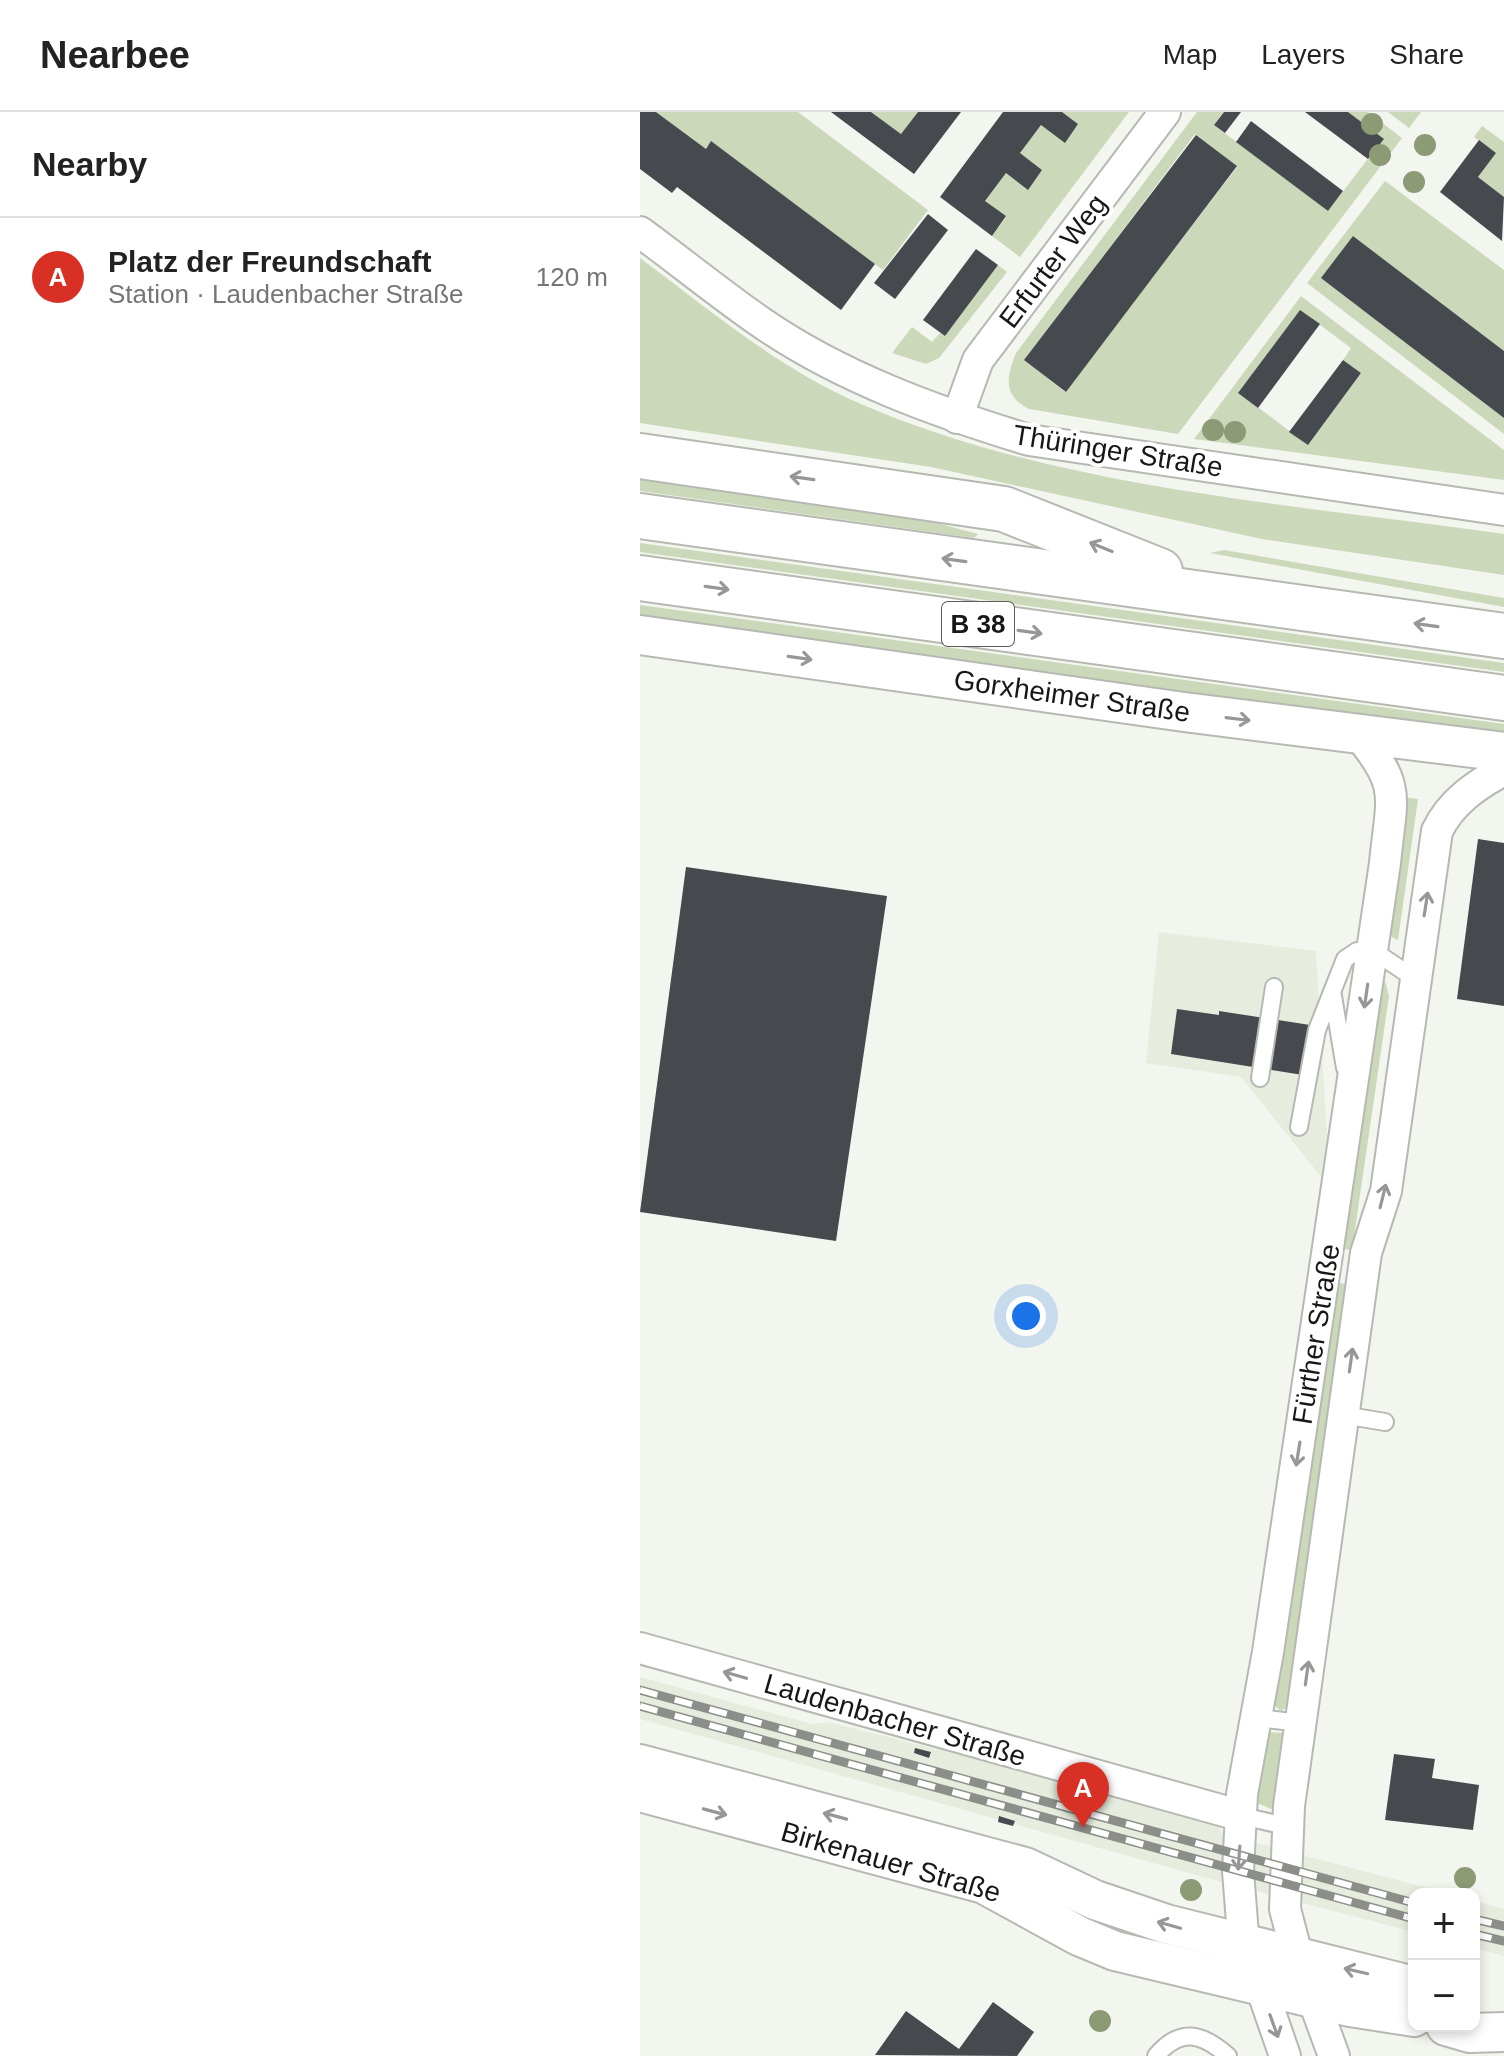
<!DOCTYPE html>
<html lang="en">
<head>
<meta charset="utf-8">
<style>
	:root { --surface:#fff; --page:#f6f6f6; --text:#222; --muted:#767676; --line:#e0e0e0; --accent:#d93025 }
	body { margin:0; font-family:Helvetica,sans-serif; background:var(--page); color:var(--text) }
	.controls { position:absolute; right:24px; bottom:24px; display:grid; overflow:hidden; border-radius:16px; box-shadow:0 4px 12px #0003 }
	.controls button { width:72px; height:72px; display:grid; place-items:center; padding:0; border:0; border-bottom:2px solid var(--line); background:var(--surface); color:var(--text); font:40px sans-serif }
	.you { position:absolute; left:386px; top:1204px; width:28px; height:28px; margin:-20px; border:6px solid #fff; border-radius:50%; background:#1a73e8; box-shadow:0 0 0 12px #1a73e833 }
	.badge { display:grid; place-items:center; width:52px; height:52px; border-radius:50%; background:var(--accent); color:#fff; font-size:26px; font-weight:700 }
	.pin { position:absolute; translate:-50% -66px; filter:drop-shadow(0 2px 4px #0008) }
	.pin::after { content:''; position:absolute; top:42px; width:28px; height:24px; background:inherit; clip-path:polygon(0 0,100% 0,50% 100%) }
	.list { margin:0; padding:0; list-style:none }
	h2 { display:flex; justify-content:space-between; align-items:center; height:104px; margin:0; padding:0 32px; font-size:34px }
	h2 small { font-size:26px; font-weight:400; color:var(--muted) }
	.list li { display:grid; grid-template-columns:52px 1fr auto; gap:24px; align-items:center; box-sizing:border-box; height:120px; padding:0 32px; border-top:2px solid var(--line) }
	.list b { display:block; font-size:30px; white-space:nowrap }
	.list p { margin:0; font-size:26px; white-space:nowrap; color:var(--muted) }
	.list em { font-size:26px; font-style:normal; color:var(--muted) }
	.map { position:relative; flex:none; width:864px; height:1944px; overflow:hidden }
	header { display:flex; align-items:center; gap:48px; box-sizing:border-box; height:112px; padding:0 40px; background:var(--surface); border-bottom:2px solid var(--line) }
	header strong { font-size:38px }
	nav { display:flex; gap:44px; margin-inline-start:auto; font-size:28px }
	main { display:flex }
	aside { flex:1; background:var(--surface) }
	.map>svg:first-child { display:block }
</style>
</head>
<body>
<header>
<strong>Nearbee</strong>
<nav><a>Map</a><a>Layers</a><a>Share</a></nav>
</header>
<main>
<aside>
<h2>Nearby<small></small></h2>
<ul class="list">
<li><span class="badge">A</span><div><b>Platz der Freundschaft</b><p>Station · Laudenbacher Straße</p></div><em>120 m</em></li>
</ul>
</aside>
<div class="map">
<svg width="864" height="1944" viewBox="0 0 864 1944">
	<rect width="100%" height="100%" fill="#f3f6ef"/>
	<g fill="#e6edde">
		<polygon points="519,820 676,839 690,1076 601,965 506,951"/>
		<polygon points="0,1565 172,1612 188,1610 464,1679 578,1711 582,1722 811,1782 774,1782 774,1820 563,1765 0,1607"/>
		<polygon points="834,1789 864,1797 864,1844 834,1836"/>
	</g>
	<g fill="#cbd8ba" fill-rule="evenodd">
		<polygon points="16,0 158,0 288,98 243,158 72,30 66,37"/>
		<polygon points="231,0 278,0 261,22"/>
		<polygon points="422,0 489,0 380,145 352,124 366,105 345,89 366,61 388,77 402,58 380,41 401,13 425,30 438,12"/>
		<path d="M557 0H583L574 13 688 99 743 27 708 0H728L762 26 538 322 389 297C363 284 366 266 376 241ZM555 22 597 55 425 280 385 248Z"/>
		<polygon points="748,0 781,0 769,16"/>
		<polygon points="842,14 864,30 864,85 838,65 856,41 834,25"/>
		<polygon points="745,69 864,158 864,239 713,124 864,306 864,322 667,171"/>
		<path d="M0 146C70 198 139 257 221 292 417 377 653 392 864 422V463L622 427 291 355 0 311Z"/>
		<polygon points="358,153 367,160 299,246 286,252 252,241 272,215 292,230 300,221 305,224"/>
		<path d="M661 184 864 338V368L554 327ZM660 198 711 236 703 248 721 261 668 333 599 281Z"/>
		<polygon points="0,365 255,400 338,422 334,426 0,379"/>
		<polygon points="0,431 864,551 864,560 0,440"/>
		<polygon points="584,438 864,486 864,495 570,441"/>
		<polygon points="0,493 864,612 864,624 0,503"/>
		<polygon points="763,685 778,687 758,828 744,821"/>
		<polygon points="738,861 745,869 749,884 712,1138 697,1136"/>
		<polygon points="693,1170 713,1173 652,1592 641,1599 632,1591"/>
		<polygon points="627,1620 648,1621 636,1699 617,1691"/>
	</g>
	<g fill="#46494e">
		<polygon points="0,0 16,0 66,37 71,29 235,152 201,198 37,75 32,81 0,57"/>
		<polygon points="191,0 231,0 261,22 278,0 321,0 274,62"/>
		<polygon points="363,0 422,0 438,12 425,31 401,13 380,41 402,58 388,78 366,61 345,89 366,104 352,124 300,85"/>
		<polygon points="584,0 601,0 585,21 574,13"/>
		<polygon points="665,0 708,0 744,27 728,47"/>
		<polygon points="611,9 703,79 688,99 596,30"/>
		<polygon points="556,23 597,54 426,280 384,248"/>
		<polygon points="839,28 856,41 838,65 864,85 862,129 800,80"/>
		<polygon points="288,102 308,118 255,187 234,171"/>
		<polygon points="713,124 864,239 864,306 681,166"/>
		<polygon points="336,137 358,153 305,224 283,208"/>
		<polygon points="660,198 680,212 618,296 598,281"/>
		<polygon points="703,248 721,261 668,333 649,320"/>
		<polygon points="838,727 864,731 864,894 817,887"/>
		<polygon points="46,755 247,784 196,1129 0,1100"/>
		<polygon points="537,897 579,903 579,899 670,913 663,963 531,942"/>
		<polygon points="275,1636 291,1640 289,1646 274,1641"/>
		<polygon points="754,1642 795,1647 792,1666 839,1673 833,1718 745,1708"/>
		<polygon points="359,1704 375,1709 373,1714 358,1710"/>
		<polygon points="353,1890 394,1920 377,1944 235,1943 266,1899 319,1937"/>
	</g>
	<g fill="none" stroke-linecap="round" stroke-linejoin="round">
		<g stroke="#b6b9b2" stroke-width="20">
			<g id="service">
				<polyline points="693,884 705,956"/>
				<polyline points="620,966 634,875"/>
				<polyline points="659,1015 677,918 705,847 717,839 732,838 774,866"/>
				<polyline points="703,1303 745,1310"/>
				<polyline points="618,1606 660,1611"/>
				<polyline points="602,1704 650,1715"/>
				<path d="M516 1944C540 1915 562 1921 588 1944"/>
			</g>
		</g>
		<g stroke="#b6b9b2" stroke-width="34">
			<g id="minor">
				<path d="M0 120C41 150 80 182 122 211 202 266 297 300 389 328L864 398"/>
				<polyline points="317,306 338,248 525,0"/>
				<polyline points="0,1536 602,1704"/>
				<path d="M645 1944 603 1823 598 1759 602 1682 628 1540 745 751C751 685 763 676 718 622"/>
				<path d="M694 1944 657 1843 645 1797 649 1694 726 1141 746 1079 797 719C811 690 836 673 864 658"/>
			</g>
		</g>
		<g stroke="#b6b9b2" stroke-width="42">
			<g id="tertiary">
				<polyline points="0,523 544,600 864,640"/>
				<polyline points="0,1652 385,1755 455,1788 526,1812 774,1874"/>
				<polyline points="0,1680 344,1772 439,1824 475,1839 710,1895 774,1905"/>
				<polyline points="806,1914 830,1921 864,1920"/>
			</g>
		</g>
		<g stroke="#b6b9b2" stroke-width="48">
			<g id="trunk">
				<polyline points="0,344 364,397 520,459"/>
				<polyline points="0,404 864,524"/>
				<polyline points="0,466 864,586"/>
			</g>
		</g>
		<use href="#service" stroke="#fff" stroke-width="16"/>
		<use href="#minor" stroke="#fff" stroke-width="30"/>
		<use href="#tertiary" stroke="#fff" stroke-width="38"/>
		<use href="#trunk" stroke="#fff" stroke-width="44"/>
		<g stroke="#8c8e89" stroke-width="9">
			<g id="rail">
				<polyline points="0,1578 774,1791"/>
				<polyline points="0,1594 774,1807"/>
				<polyline points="834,1807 864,1814"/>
				<polyline points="834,1822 864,1829"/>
			</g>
		</g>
		<use href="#rail" stroke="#fff" stroke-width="6" stroke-dasharray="18" stroke-linecap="butt"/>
	</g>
	<g fill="#8d9a76">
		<circle cx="732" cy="12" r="11"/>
		<circle cx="785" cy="33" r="11"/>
		<circle cx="740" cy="43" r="11"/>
		<circle cx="774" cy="70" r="11"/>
		<circle cx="573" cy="318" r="11"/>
		<circle cx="595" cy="320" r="11"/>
		<circle cx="825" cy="1766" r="11"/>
		<circle cx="551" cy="1778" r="11"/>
		<circle cx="460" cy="1909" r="11"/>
	</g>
	<defs><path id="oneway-shaft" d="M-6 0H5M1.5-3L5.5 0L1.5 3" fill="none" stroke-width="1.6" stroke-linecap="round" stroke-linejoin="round" transform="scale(2)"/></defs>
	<g stroke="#979796">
		<use href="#oneway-shaft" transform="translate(162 366) rotate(-172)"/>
		<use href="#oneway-shaft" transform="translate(461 435) rotate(-158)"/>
		<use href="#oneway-shaft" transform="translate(314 448) rotate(-172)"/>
		<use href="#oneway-shaft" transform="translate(77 476) rotate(8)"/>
		<use href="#oneway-shaft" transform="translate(786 513) rotate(-172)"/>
		<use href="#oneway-shaft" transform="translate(390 520) rotate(8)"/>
		<use href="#oneway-shaft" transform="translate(160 546) rotate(8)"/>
		<use href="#oneway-shaft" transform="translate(598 607) rotate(7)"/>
		<use href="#oneway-shaft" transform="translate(786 792) rotate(-81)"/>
		<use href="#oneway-shaft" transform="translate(726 884) rotate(98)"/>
		<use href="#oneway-shaft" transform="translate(743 1084) rotate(-76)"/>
		<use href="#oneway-shaft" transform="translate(711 1248) rotate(-82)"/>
		<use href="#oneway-shaft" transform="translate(658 1342) rotate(99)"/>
		<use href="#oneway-shaft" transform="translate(667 1561) rotate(-82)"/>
		<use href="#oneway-shaft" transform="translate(95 1563) rotate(-164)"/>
		<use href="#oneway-shaft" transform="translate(75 1700) rotate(15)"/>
		<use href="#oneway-shaft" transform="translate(195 1704) rotate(-165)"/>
		<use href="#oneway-shaft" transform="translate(599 1746) rotate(94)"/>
		<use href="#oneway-shaft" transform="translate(529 1813) rotate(-164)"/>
		<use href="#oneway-shaft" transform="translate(716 1859) rotate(-167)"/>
		<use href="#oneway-shaft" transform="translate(634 1914) rotate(70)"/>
	</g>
	<g text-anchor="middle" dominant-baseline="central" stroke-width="8" stroke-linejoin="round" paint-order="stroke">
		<rect fill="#fff" stroke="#5d5d5b" stroke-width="2" x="302" y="490" width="72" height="44" rx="6"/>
		<g font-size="26" font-weight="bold" fill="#171815">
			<text x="338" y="512">B 38</text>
		</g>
		<g font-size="28" fill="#171815" stroke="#fff">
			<text transform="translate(413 149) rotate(-53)">Erfurter Weg</text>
			<text transform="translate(478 339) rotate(9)">Thüringer Straße</text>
			<text transform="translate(432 584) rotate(8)">Gorxheimer Straße</text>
			<text transform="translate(676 1222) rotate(-81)">Fürther Straße</text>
			<text transform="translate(255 1608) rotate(16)">Laudenbacher Straße</text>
			<text transform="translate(251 1750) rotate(16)">Birkenauer Straße</text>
		</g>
	</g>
</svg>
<div class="controls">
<button>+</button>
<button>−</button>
</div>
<div class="you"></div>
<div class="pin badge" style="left:443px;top:1716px">A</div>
</div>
</main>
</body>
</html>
